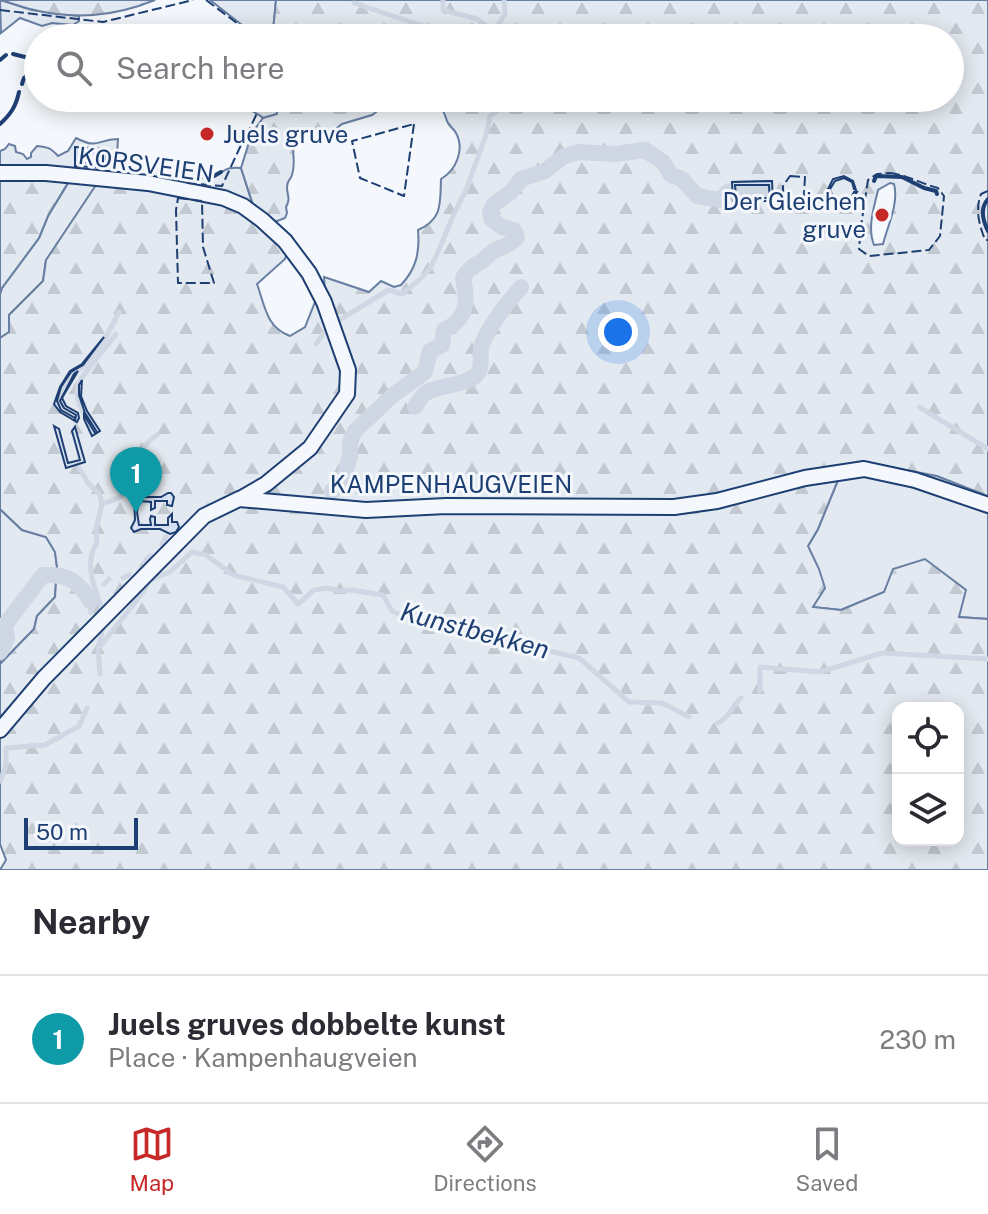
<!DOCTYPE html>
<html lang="en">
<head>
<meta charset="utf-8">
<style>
	:root { --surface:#fff; --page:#f2f2f3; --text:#2b2b33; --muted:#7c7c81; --line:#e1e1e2; --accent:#c62828 }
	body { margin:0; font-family:"Public Sans",sans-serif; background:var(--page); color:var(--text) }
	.controls { position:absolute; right:24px; bottom:24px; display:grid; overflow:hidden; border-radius:16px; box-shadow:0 4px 20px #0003 }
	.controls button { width:72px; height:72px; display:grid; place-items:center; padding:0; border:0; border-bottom:2px solid var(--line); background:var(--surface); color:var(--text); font:40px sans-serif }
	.scale { position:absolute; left:24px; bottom:20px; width:114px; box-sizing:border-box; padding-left:8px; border:4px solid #1d3f73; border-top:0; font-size:22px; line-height:28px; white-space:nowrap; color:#1d3f73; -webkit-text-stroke:6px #f4f7fb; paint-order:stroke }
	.you { position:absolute; left:618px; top:332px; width:28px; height:28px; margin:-20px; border:6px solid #fff; border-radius:50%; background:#1a73e8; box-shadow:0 0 0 12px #1a73e833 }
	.badge { display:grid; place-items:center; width:52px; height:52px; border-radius:50%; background:var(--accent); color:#fff; font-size:26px; font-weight:700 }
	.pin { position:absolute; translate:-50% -66px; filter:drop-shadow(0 2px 4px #0008) }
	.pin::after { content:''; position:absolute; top:42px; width:28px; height:24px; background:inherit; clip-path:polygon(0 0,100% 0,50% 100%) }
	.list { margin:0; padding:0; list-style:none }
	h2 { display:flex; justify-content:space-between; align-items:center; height:104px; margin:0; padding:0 32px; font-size:34px }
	h2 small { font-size:26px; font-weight:400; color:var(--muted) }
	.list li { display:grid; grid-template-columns:52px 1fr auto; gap:24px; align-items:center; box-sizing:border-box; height:128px; padding:0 32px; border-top:2px solid var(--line) }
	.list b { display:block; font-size:30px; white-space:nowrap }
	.list p { margin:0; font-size:26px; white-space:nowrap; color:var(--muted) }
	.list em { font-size:26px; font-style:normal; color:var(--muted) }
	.icon { flex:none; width:44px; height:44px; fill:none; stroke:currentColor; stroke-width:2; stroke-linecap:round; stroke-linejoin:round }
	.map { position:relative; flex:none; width:988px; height:870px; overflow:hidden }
	.search { position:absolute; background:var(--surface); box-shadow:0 4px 20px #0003; left:24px; right:24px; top:24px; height:88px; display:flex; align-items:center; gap:20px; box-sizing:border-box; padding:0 28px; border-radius:44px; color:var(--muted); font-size:30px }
	.sheet { height:232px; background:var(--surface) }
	nav { display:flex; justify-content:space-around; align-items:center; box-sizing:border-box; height:112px; border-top:2px solid var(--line); background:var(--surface); font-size:22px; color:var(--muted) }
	nav a { display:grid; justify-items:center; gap:4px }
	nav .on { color:var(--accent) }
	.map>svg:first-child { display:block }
</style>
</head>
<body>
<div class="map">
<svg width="988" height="870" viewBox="0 0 988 870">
	<defs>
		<pattern id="forest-firs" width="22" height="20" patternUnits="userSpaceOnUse" patternTransform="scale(2)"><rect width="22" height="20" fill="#e3e9f0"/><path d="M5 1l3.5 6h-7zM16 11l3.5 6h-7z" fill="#c2c9d1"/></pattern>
	</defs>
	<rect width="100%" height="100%" fill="#f4f7fb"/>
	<g fill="#e3e9f0" stroke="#687fa3" stroke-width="2">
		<polygon points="0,0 32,10 79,16 79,21 73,25 52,23 42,26 20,18 1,33"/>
		<polygon points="210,0 276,0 273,31 269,38 245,38 251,32"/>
		<path d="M216 98H276L277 114 263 118C254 109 229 103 216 98Z"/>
		<path d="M76 138C99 150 97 139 118 139L117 154 111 163 114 170 125 175 46 260 43 281 9 315V333L0 338V294L2 288 39 238 48 216 72 177 0 173V151L5 149 9 144 15 146 16 152 23 154 27 159 31 157V153L37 146C48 147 51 148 58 156L68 151Z"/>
		<path d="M155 161 174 179C187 175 203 180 215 175 228 170 224 167 241 168L256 215 129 176 131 173 142 177 147 174 151 176Z"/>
		<polygon points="870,463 937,476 988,496 988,619 958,617 884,592 841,610 812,607 808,546 818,529 838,480"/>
		<polygon points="0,509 22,530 46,537 55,552 57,567 55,597 37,616 34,629 0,664"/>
	</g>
	<g fill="url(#forest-firs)" stroke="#687fa3" stroke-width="2" fill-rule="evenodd">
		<path d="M0 0H155C113 17 74 20 30 9 20 7 10 2 0 0Z"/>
		<path d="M276 0H988V496L937 476 870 463 838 480 818 529 808 546 819 569 825 588 813 607 841 610 884 592 893 569 925 559 966 590 959 617 988 619V870H0L6 860 0 844V664L34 629 37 616 55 597 57 567 55 552 46 537 22 530 0 509V338L9 332V315L43 281 46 260 100 179 170 187 256 214 241 168 252 133 263 118 277 114 276 98H950V38H269L273 31ZM398 100 443 111C445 114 446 119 448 123 450 127 454 129 456 133 465 150 456 170 441 179 440 203 443 219 418 230 420 253 416 269 401 285L394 287 381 281 369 292 324 277 325 292 315 302 305 327 290 336C266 327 265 306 257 284L285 259 287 253 267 225 285 218 287 213 286 207C291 198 287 196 287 187 287 180 290 181 292 175 298 156 286 149 302 130H315L327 136 342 124 372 115 384 106ZM771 181 772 201H733L732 182ZM890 183 894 184C899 203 888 225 883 244L874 245C867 227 874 208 878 190ZM898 708H958V840H898Z"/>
		<polygon points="0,173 72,176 48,216 39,238 2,288 0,294"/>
	</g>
	<polygon fill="#cfd7e4" stroke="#687fa3" stroke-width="2" points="735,185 769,185 770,198 736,198"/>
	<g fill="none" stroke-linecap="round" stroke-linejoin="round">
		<g stroke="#cfd7e4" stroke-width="5">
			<polyline points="443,0 443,10 477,19 494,32"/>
			<polyline points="354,3 426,27 449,38"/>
			<polyline points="497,38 494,32 505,14 504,0"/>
			<polyline points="450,106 453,98"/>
			<path d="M334 323 389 290 402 294C411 286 424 278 430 268 444 244 450 216 465 193L486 135 490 116 499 110 507 98"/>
			<polyline points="316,344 328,327"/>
			<polyline points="919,407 988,449"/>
			<polyline points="75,421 76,417 61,408 58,400 62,388 73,373 84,366 105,339 119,312"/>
			<path d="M96 432C88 419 73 402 78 385 80 377 109 344 116 334"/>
			<path d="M79 468 88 483 100 495 102 504 96 529 97 543C83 563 95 589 102 609"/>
			<path d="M102 504C108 501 116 500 121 496 143 482 128 453 157 435"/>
			<polyline points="162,544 166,537"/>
			<polyline points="145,561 150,556"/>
			<polyline points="123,578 129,575"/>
			<polyline points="104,584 109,579"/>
			<polyline points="90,601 91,613"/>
			<polyline points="99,647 103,625"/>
			<polyline points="100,674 98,649 141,595 150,580 170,572 192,552 206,555 233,575 283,587 298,604 314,590 327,588 340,591 351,590 383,595 392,611 406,617 579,658 629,702 662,703 689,717"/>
			<polyline points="760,691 760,667 820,672 882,653 988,659"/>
			<path d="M718 723C730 717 732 706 741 698"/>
			<polyline points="0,781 6,765 6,748 45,745 79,726 87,708"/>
		</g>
		<g stroke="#cfd7e4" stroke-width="16">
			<path d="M415 407C418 402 421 396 426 393 440 384 469 386 478 373 484 363 478 354 482 344 490 324 507 303 521 287"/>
			<path d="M332 491 344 478 350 456V442L355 431 393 395 425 372 430 351 442 345 444 330C468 319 468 301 463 278 469 268 474 266 483 260 487 257 490 253 494 251 503 246 511 245 517 237L514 230 502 227 492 220 490 212 494 204 511 192 521 179 545 171 563 157 578 152 616 154 645 150 663 162 671 175 682 179 697 196 720 200 729 191"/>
			<path d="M0 652 7 639 5 625 43 575C67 574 78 580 90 601"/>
		</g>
	</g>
	<g fill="#d5e0f0" stroke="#1d3f73" stroke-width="2" fill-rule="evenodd">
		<path d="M75 147 107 149 106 168 75 166ZM81 152 103 153V163L80 162Z"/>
		<polygon points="844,176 853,181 856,190 854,189 852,182 844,178 835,181 830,189 833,198 841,202 850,200 854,192 857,192 851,202 841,204 831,199 828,189 833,179"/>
		<path d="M772 181 773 201H733L732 182ZM735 185H769L770 198H736Z"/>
		<polygon points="104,337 83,365 71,372 61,387 57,401 61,410 75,418 75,421 76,415 64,408 60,401 74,374 78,371 62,398 66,406 78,413 79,418 77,422 60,412 54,404 60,387 70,371 82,364"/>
		<polygon points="82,380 81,396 87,411 100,431 92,436 84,419 84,415 95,433 97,432 85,413 79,395 79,385"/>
		<polygon points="54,426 59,429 68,463 80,460 72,431 75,427 85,462 66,468"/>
		<polygon points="168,493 171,493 174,497 172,506 167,505 167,501 155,501 155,508 151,510 151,502 139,501 137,512 139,525 151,525 150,519 151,516 155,517 155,525 168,525 168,518 172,514 172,522 177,522 179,527 176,532 170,534 160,529 141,529 134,532 131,528 135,520 134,497 161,497"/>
	</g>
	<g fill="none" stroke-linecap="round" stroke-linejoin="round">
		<g stroke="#1d3f73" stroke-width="18">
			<g id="minor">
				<polyline points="0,173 46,173 148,183 224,198 243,206 262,220 285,241 309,273 324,302 348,370 347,394 310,448 266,484 240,499"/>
				<polyline points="0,730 44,678 204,516 239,499 366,510 446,506 674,507 717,501 805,478 864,469 915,480 988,505"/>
			</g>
		</g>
		<use href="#minor" stroke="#f4f7fb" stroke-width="14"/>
		<g stroke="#1d3f73" stroke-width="2" stroke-dasharray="10 4" stroke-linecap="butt">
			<polyline points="206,0 253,35 254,38"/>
			<polyline points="0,10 103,22 193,0"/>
			<polygon points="414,124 404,196 360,178 352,141"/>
			<path d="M890 173C907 175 922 184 938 188L944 196 940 236 929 250 869 256 859 249 861 226 868 180 877 174Z"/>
			<polygon points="790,176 805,177 803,211 783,210 783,186"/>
			<polyline points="187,183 222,186 241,145 232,140 234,134 245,139 264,98"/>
			<path d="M988 191 981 194C975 210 979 224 985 240H988"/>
			<polygon points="178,198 202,201 203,247 214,283 178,283 176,210"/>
		</g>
		<g stroke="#1d3f73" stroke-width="4">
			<polyline points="13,54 33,59 34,62 30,73 24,78 22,84"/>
			<polyline points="0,60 6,55"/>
			<path d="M0 124C11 114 16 106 19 92"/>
			<polyline points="192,177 214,176 221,172"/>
			<polyline points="874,181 876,176 902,177 924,188 936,191 937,194"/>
			<path d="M988 199C980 208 983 221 988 231"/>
		</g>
	</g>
	<g fill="#c62828" stroke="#f4f7fb" stroke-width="3">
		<circle cx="207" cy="134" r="8"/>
		<circle cx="882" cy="215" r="8"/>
	</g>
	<g text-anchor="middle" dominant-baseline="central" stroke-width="6" stroke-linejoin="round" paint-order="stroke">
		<g font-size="24" fill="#1d3f73" stroke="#f4f7fb" text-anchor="start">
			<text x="223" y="134">Juels gruve</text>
			<text x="866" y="201" text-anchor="end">Der Gleichen<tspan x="866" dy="28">gruve</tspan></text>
		</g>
		<g font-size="24" fill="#1d3f73" stroke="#f4f7fb">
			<text transform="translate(146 164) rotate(8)">KORSVEIEN</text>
			<text x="451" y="484">KAMPENHAUGVEIEN</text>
		</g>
		<g font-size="26" font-style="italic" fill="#1d3f73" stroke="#f4f7fb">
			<text transform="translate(475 630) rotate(15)">Kunstbekken</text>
		</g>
	</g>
</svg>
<div class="controls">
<button><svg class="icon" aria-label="locate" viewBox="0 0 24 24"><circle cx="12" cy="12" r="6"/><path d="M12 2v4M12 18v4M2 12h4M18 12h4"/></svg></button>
<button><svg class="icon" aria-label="layers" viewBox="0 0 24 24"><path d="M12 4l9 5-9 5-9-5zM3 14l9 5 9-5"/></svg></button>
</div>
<div class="scale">50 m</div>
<div class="you"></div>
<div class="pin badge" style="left:136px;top:513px;background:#0f9aa8">1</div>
<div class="search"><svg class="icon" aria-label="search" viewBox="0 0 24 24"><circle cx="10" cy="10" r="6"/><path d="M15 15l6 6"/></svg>Search here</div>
</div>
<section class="sheet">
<h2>Nearby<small></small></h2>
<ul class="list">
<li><span class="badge" style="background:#0f9aa8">1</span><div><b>Juels gruves dobbelte kunst</b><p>Place · Kampenhaugveien</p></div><em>230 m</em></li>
</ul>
</section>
<nav>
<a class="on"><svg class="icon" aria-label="map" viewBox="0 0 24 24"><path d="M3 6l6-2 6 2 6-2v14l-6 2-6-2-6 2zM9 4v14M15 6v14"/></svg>Map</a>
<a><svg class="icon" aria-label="directions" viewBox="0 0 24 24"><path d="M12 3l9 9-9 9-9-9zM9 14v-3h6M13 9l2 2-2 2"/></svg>Directions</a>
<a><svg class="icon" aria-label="saved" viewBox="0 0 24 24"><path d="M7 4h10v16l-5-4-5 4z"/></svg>Saved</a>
</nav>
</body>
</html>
